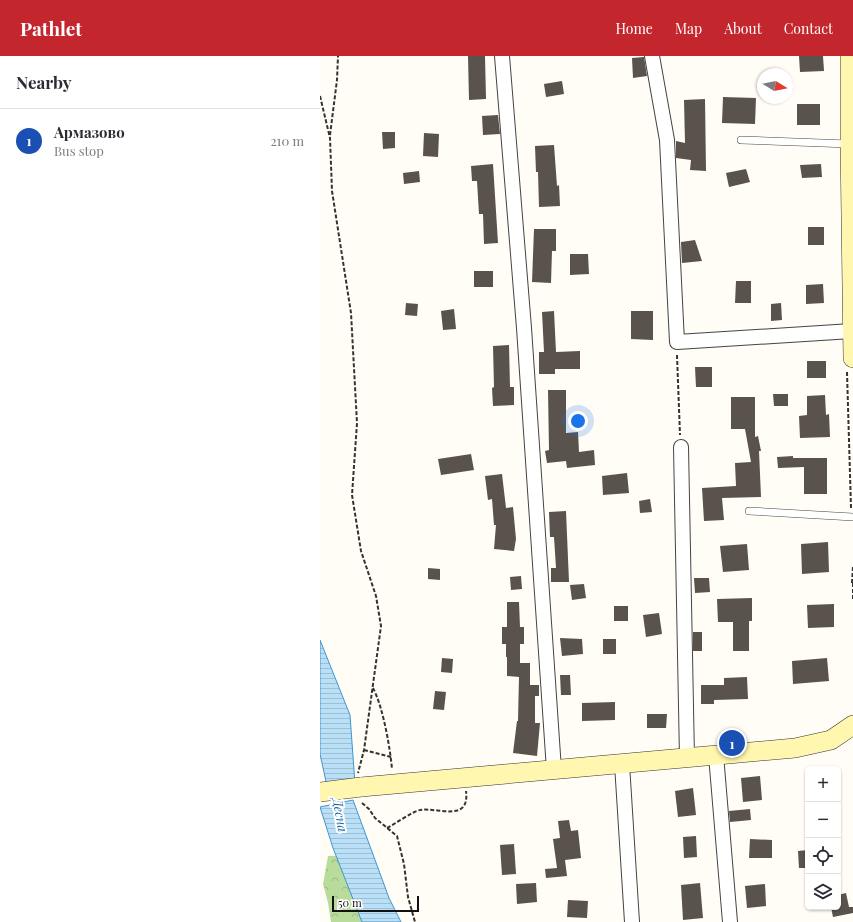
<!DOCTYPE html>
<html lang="en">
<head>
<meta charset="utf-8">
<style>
	:root { --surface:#fff; --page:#f7f7f7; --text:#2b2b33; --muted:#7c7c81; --line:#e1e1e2; --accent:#c4262e }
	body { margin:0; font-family:"Playfair Display",serif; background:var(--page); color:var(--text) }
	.controls { position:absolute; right:12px; bottom:12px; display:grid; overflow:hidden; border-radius:6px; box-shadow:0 1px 3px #0004 }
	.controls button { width:36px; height:36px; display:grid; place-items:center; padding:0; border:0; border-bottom:1px solid var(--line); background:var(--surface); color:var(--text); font:20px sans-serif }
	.compass { position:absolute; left:437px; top:12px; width:36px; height:36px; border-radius:50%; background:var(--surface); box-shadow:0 1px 3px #0004; rotate:100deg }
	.scale { position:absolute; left:12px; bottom:10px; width:87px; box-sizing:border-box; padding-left:4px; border:2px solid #111; border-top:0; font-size:11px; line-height:14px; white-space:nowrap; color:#111; -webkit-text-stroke:3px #fff; paint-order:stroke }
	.you { position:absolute; left:258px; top:365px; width:14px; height:14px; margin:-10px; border:3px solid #fff; border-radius:50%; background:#1a73e8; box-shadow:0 0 0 6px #1a73e833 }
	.badge { display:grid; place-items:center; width:26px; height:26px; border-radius:50%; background:var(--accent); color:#fff; font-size:13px; font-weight:700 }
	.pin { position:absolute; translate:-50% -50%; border:2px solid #fff; box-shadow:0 1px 4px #0006 }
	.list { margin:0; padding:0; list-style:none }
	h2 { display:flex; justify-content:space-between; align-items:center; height:52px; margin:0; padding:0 16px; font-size:17px }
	h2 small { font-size:13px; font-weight:400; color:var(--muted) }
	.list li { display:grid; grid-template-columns:26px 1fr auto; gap:12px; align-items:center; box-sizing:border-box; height:64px; padding:0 16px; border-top:1px solid var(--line) }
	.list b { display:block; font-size:15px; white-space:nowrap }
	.list p { margin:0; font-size:13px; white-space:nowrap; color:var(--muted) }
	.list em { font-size:13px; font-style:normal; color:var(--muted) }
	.icon { flex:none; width:22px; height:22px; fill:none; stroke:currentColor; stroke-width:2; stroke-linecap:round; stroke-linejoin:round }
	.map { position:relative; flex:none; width:533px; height:866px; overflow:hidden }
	header { display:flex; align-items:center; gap:24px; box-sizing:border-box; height:56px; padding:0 20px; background:var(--accent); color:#fff }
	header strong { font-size:19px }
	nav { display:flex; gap:22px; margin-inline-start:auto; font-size:14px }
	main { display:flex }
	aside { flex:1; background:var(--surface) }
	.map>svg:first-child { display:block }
</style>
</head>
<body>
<header>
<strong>Pathlet</strong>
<nav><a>Home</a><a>Map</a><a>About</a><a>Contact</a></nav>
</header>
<main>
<aside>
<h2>Nearby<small></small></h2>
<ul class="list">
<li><span class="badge" style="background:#1a4fb4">1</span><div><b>Армазово</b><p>Bus stop</p></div><em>210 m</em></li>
</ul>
</aside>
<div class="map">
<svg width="533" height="866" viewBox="0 0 533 866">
	<defs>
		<pattern id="forest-crowns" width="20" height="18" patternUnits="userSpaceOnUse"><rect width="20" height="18" fill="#b9dc9c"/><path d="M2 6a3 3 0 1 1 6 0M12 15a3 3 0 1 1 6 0" fill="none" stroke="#9ebc85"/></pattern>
		<pattern id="water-rules" width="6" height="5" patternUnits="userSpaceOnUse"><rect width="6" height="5" fill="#b9e0f7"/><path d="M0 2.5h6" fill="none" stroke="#9ebfd3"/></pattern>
	</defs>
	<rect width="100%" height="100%" fill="#fffdf5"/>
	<polygon fill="url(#forest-crowns)" points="8,800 17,800 42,866 11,866 8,847 3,828"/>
	<g fill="url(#water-rules)" stroke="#3f96cf">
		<polygon points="0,584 30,659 35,728 7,730 0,698"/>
		<polygon points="33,744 69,842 81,866 42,866 13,792 0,751"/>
	</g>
	<g fill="#5a524d">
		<polygon points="148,0 165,0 166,43 149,44"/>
		<polygon points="479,0 503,0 504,15 480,16"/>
		<polygon points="324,1 327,20 313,22 312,2"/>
		<polygon points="242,25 244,38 226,41 224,28"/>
		<polygon points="403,41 436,42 435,68 402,67"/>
		<polygon points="385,43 386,115 370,114 371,104 356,102 356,85 365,87 364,44"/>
		<rect x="477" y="48" width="23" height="21"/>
		<polygon points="178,59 180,78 163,79 162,60"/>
		<polygon points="62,76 75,76 75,92 63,93"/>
		<polygon points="104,77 119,78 118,101 103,100"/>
		<polygon points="234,89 237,130 239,129 240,150 219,151 218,116 216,116 215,90"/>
		<polygon points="173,108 178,187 164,188 163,158 159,158 157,125 152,125 151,110"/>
		<polygon points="501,108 502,121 482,122 480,109"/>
		<polygon points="426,113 430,126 409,131 406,117"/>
		<polygon points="99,115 100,126 84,128 83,117"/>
		<rect x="488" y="171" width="16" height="18"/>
		<polygon points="214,173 236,173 236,195 232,195 231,227 212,226"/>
		<polygon points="375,184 382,205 362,207 361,186"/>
		<polygon points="250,198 268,198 269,218 250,219"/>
		<rect x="154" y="215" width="19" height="16"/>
		<polygon points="416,225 431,225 431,247 415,247"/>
		<polygon points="503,228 504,247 486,248 486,229"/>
		<polygon points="86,247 98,248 97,260 85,259"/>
		<polygon points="461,247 462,264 451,265 451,248"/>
		<polygon points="134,253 136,273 123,274 121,255"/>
		<polygon points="234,255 236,296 260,295 260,313 235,313 235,318 219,318 219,296 224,296 222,256"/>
		<polygon points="311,255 333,255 333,284 311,283"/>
		<polygon points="189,289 190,331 194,331 194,349 173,350 172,332 174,331 173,290"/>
		<rect x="487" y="305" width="19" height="17"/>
		<polygon points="375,311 392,311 392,331 376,331"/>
		<polygon points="228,334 246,334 246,377 258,376 259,396 274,394 275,409 247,412 246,405 227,407 225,395 229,394"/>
		<polygon points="453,338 468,338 468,350 454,350"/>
		<polygon points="505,339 506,359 509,358 510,381 480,382 479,360 487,359 487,340"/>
		<polygon points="411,341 435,341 435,381 438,380 441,395 439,395 441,441 402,442 404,464 384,465 382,432 416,430 415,407 431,406 425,373 411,373"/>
		<polygon points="151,398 154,414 121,419 118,403"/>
		<polygon points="473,400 473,402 507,402 507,438 484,438 484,411 458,412 457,401"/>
		<polygon points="307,417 309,437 283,439 282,420"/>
		<polygon points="182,418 186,452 193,451 196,483 194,495 174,493 176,469 174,469 172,443 168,444 165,420"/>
		<polygon points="330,443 332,456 320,457 319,445"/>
		<polygon points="246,455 249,526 231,526 231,512 236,512 234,481 230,481 229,456"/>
		<polygon points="508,486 509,516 482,518 481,488"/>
		<polygon points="427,488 429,514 403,516 400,490"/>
		<polygon points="108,512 120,513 120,524 108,523"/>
		<polygon points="201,520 202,533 191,534 190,521"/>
		<polygon points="374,522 389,522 390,536 375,537"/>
		<polygon points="264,528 266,542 252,544 250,529"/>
		<polygon points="432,542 432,565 429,565 429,595 413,595 413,566 398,566 397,543"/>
		<polygon points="187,546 199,546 200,571 204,571 204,588 200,588 200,607 210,607 210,629 219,629 219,640 215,640 215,667 220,667 217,700 193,697 197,665 198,665 199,621 187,620 187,601 186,601 186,588 182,588 182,571 187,571"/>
		<polygon points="514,548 514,571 488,572 487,549"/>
		<rect x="294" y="550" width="14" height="15"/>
		<polygon points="339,557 342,578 326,581 323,559"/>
		<rect x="373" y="576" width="9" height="19"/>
		<polygon points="240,582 262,583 263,598 242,600"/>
		<rect x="283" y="583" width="13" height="15"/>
		<polygon points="122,602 133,603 132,617 121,616"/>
		<polygon points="507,602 509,625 473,628 472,605"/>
		<polygon points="240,619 250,619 251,639 241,639"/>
		<polygon points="427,621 428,643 394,644 394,648 381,648 381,629 404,629 404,622"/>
		<polygon points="115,635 126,636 124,654 113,653"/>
		<polygon points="295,646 295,664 262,665 262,647"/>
		<polygon points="327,658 347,658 346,672 327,672"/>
		<polygon points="440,720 442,744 423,746 421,722"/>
		<polygon points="373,732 376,759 358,761 355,735"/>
		<polygon points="430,753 431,764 410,766 409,755"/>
		<polygon points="249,764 251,775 258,774 261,802 245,804 247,820 226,822 225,813 237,812 233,783 240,782 238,765"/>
		<polygon points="376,780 377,801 364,802 363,781"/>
		<polygon points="430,783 452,784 452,802 429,802"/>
		<polygon points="194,788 196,818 182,819 180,789"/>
		<polygon points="488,794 488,812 479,812 478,795"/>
		<polygon points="216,827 217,846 197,848 196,828"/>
		<polygon points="380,827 383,862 363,864 361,829"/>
		<polygon points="445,828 446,850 427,852 425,830"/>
		<polygon points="526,837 529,851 533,851 533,857 513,861 511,851 518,851 518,839"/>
		<polygon points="248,844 268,845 267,862 247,861"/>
	</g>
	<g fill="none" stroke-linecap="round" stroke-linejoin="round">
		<g stroke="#444" stroke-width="8">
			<g id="lane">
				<polyline points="421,84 529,88"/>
				<polyline points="429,455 533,461"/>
			</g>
		</g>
		<g stroke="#444" stroke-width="16">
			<g id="street">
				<polyline points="182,0 204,272 234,714"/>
				<polyline points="332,0 347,84 357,286 532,275"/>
				<polyline points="361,391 367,702"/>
				<polyline points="396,699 410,866"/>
				<polyline points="302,708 312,866"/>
			</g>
		</g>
		<g stroke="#333" stroke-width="20">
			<g id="secondary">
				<polyline points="530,0 530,88 533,302"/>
				<polyline points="41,731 475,692 511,684 533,669"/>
			</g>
		</g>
		<g stroke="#333" stroke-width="2" stroke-dasharray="4 2" stroke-linecap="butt">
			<polyline points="0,40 10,82 12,135 31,257 37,367 32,439 41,495 56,540 61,570 44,694 38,717"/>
			<polyline points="10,79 17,24 18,0"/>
			<polyline points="357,299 360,379"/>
			<polyline points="527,316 531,452"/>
			<polyline points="532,527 533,510"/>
			<polyline points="533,527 533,543"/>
			<path d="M53 632C63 651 70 691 72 713"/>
			<polyline points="44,694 71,701"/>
			<polyline points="42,747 49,753 55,762 77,780 84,808 88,841 95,866"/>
			<path d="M67 772C75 768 93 755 100 754 118 751 150 767 146 735"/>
		</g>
		<use href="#lane" stroke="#fff" stroke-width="7"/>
		<use href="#street" stroke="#fff" stroke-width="14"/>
		<use href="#secondary" stroke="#fff6b0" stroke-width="19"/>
		<g stroke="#333" stroke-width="20" stroke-linecap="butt">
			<polyline id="secondary-bridge" points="0,736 41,731"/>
		</g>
		<use href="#secondary-bridge" stroke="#fff6b0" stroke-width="19"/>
	</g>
	<g text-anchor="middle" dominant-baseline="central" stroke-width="4" stroke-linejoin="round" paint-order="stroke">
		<g font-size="13" font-style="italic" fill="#1768a6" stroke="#fff">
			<text transform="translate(21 759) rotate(80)">Десна</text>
		</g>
	</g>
</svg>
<div class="controls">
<button>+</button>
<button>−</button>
<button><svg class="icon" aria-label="locate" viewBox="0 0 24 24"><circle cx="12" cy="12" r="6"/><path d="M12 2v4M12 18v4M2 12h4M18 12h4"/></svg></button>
<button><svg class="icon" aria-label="layers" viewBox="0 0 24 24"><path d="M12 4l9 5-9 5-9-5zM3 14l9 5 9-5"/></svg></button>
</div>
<svg class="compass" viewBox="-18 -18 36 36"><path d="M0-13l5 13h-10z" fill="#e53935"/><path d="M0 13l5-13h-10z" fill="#7c7c81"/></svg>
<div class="scale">50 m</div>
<div class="you"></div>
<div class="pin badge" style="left:412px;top:687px;background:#1a4fb4">1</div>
</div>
</main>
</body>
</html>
